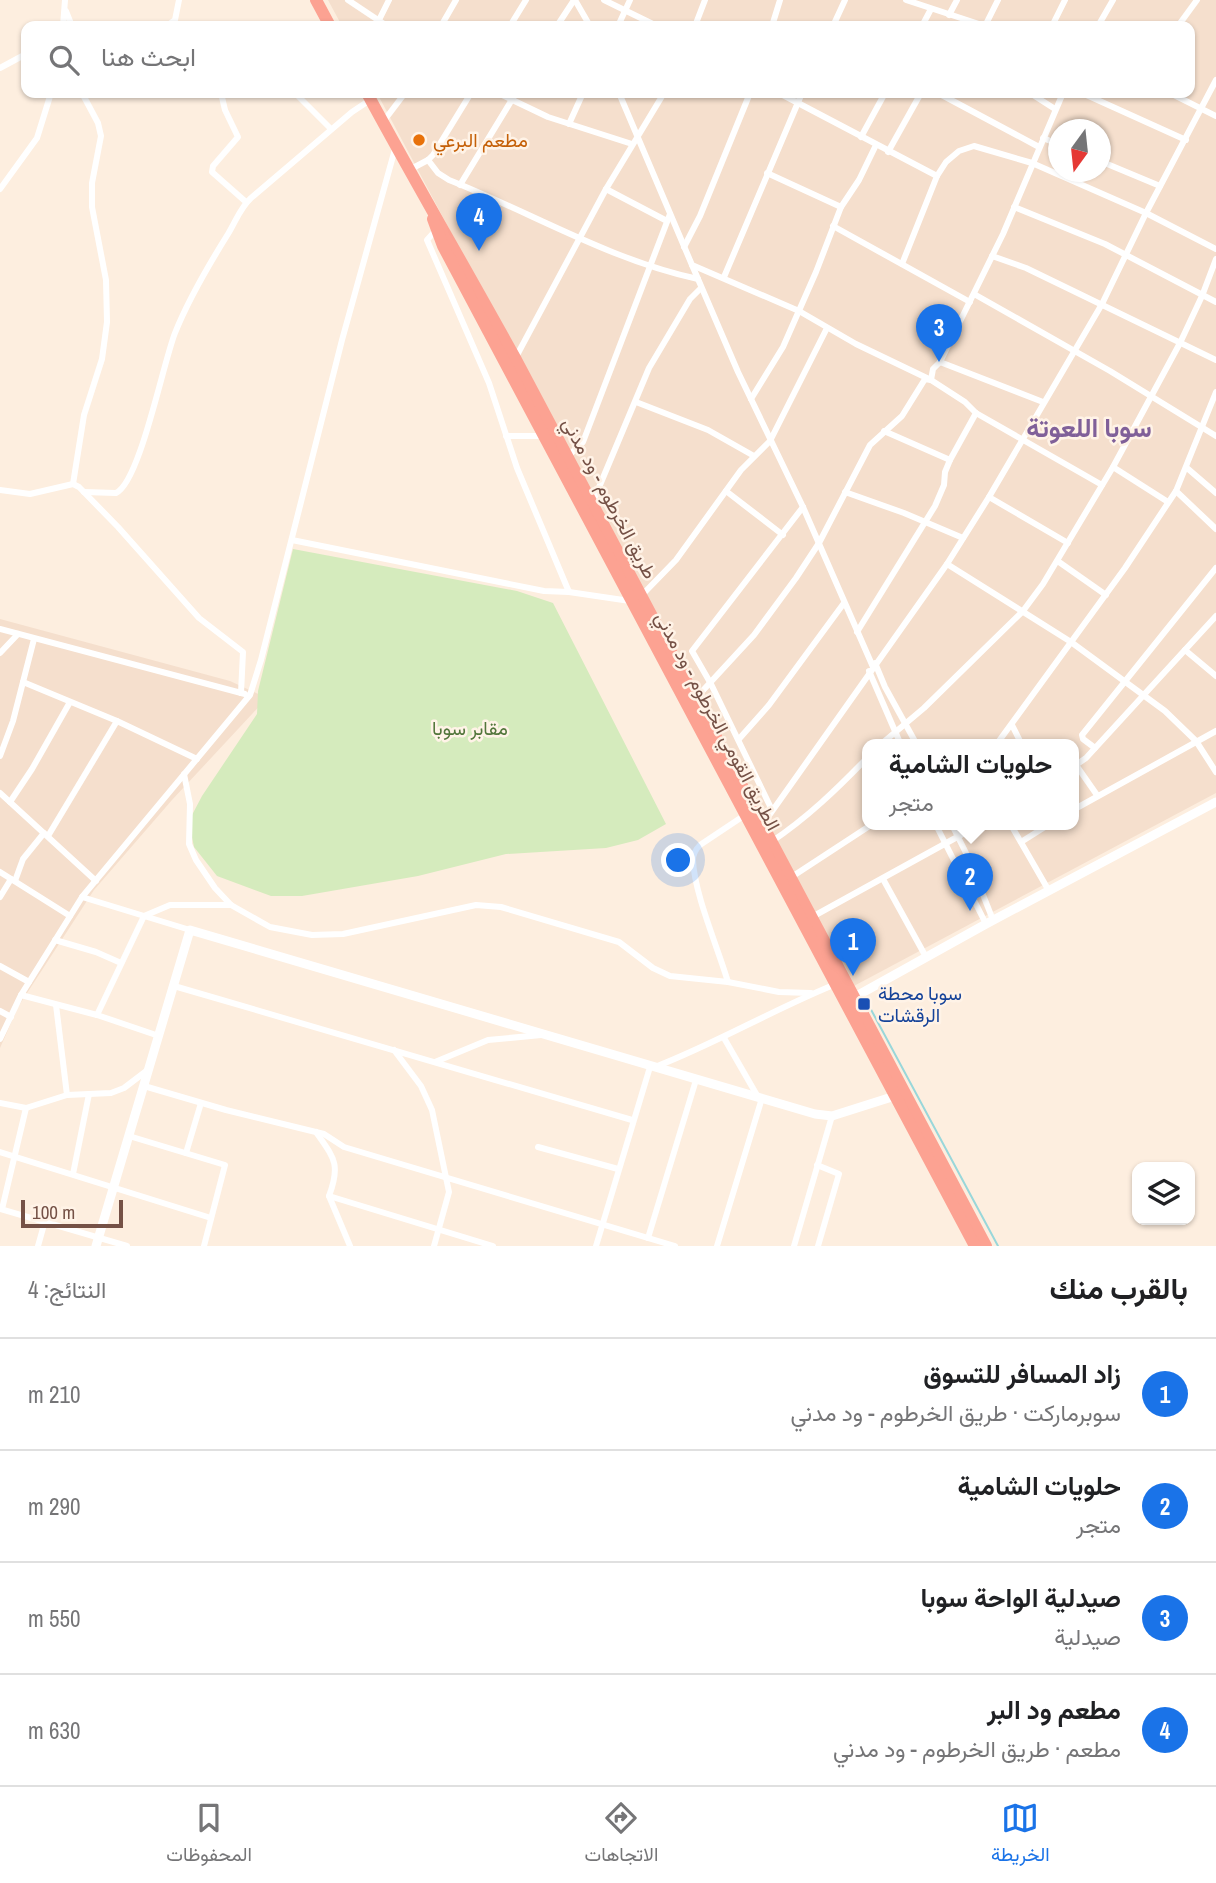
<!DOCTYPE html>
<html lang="ar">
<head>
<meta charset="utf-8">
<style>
	:root { --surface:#fff; --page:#f2f2f2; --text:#202124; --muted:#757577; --line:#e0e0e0; --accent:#1a73e8 }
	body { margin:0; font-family:"Archivo Narrow",Vazirmatn,sans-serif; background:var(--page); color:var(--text); direction:rtl }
	.controls { position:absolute; right:21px; bottom:21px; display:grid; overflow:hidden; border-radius:14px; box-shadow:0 2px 5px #0004 }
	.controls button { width:63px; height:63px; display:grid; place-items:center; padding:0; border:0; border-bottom:2px solid var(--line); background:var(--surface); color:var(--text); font:35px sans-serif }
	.compass { position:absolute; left:1048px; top:119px; width:63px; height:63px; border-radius:50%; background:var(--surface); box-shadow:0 2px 5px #0004; rotate:195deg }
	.scale { position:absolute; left:21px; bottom:18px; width:102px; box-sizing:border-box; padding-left:7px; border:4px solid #755146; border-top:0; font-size:19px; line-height:24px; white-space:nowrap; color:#755146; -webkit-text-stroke:5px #fff3e7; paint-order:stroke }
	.you { position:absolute; left:679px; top:861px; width:24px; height:24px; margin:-18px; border:5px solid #fff; border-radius:50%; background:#1a73e8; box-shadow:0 0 0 10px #1a73e833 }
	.badge { display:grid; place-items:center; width:46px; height:46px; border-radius:50%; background:var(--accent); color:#fff; font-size:23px; font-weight:700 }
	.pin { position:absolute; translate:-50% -58px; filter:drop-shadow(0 2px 4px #0008) }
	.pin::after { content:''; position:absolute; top:37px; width:24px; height:21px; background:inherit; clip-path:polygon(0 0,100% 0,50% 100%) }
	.popup { position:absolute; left:862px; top:739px; width:217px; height:91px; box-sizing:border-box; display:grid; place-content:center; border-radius:14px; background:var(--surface); filter:drop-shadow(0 2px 5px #0005); font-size:23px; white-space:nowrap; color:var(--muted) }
	.popup b { font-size:26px; color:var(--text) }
	.popup::after { content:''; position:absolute; left:50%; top:100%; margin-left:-14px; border:14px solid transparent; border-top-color:var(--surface) }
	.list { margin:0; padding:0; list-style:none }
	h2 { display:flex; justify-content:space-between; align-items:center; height:91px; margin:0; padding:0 28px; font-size:30px }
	h2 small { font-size:23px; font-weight:400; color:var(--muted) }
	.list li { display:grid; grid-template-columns:46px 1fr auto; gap:21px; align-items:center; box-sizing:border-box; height:112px; padding:0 28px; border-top:2px solid var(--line) }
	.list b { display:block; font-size:26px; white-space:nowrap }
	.list p { margin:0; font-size:23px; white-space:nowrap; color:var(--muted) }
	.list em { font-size:23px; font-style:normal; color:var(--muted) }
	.icon { flex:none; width:38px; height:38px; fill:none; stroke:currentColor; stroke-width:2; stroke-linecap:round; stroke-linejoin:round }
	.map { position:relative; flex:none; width:1216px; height:1246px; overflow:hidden; direction:ltr }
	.search { position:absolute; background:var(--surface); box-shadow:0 2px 5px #0004; left:21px; right:21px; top:21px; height:77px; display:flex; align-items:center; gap:18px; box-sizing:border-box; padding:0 24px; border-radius:14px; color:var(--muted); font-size:26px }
	.sheet { height:539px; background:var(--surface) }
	nav { display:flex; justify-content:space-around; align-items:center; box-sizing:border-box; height:98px; border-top:2px solid var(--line); background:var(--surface); font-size:19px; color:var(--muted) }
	nav a { display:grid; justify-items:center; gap:4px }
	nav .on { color:var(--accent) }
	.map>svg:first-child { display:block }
</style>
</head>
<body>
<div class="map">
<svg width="1216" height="1246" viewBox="0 0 1216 1246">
	<rect width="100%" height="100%" fill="#fdeedf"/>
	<g fill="#f5dfcd" fill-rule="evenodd">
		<path d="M328 0H1216V793L852 987 377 93H1190V26H342ZM1058 130H1100V172H1058ZM867 745H1073V825H867Z"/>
		<polygon points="0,619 230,681 267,698 172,800 94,890 18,1007 0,1048"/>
	</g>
	<polygon fill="#d5ebbd" points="293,549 517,591 553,603 666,824 638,840 606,848 506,854 418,876 302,896 271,896 217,876 194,847 190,828 192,815 202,796 257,714 258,691"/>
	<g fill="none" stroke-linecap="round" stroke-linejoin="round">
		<polyline stroke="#99d7da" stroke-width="2" points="868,1004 998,1246"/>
		<g stroke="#fff" stroke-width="6">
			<polyline points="348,0 387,26"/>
			<polyline points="575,0 590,26"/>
			<polyline points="604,0 657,26"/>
			<polyline points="906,0 985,26"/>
			<polyline points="66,11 72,26"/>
			<polyline points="949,15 957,0"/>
			<polyline points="63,26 65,0"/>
			<polyline points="167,26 175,20 179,0"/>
			<polyline points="376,26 389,0"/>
			<polyline points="441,26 456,0"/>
			<polyline points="510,26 526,0"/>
			<polyline points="557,26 574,0"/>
			<polyline points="618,26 630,0"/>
			<polyline points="695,26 705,0"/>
			<polyline points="772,26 780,0"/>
			<polyline points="833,26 845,0"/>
			<polyline points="922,26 931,9"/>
			<polyline points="985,26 998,0"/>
			<polyline points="1052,26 1065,0"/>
			<polyline points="1098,26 1113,0"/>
			<polyline points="1178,26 1197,0"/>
			<polyline points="0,68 26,54"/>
			<polyline points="221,93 225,110 238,137 213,166 212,172 246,202"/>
			<polyline points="295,93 331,129"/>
			<polyline points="498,93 548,117 632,144"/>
			<polyline points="619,93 692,265 799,311 856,344 931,380 965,402 976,413 1102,485"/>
			<polyline points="779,93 937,176"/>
			<polyline points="938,93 1039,147"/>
			<polyline points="1030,93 1055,109"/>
			<polyline points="1082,93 1186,140"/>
			<polyline points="1170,93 1216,116"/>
			<polyline points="383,122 405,93"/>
			<polyline points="569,124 583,93"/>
			<polyline points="861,137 885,93"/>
			<polyline points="1043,138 1058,144"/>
			<polyline points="888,152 921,93"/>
			<path d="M428 160 438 173 449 180C530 212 612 261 698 279"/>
			<polyline points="1100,161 1160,186"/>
			<polyline points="409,170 428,160 433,155 471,93"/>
			<polyline points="767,173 841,207"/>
			<polyline points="460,185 516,93"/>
			<polyline points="0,189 37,138 51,93"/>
			<polyline points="606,189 667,221"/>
			<polyline points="1014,207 1105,244 1216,302"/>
			<polyline points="833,226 970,302"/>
			<polyline points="436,230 427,240 489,383 517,468 569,592"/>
			<polyline points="684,247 700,216 750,93"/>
			<polyline points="992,256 1026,268 1216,360"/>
			<polyline points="902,264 937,176 946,162 959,151 974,146 1032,163 1146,213 1216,249"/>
			<polyline points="692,265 738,372 803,507 873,667"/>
			<polyline points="724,277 802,93"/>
			<polyline points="974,294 1110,371 1216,436"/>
			<polyline points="516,357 606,189 664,93"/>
			<polyline points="940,362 1043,402"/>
			<polyline points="751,399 783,347 816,272 841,207 859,180 876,145"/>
			<polyline points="636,402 708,430 754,456"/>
			<polyline points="884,431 950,460"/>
			<polyline points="506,436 545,436"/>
			<polyline points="566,458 583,442 670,214"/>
			<polyline points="1113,467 1168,502"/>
			<polyline points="1187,468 1216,493"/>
			<polyline points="73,484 84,415 102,359 107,322 106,280 92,207 92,183 101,136 98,123 82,93"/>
			<polyline points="0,490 30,494 73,484 79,487 118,527 199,618 243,652 241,693"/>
			<polyline points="726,491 783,535"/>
			<polyline points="1176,491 1216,529"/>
			<path d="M84 492 116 493C140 482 163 363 175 333 189 298 208 266 228 234 236 221 240 208 251 198L352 112 370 100"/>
			<polyline points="845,492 904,513 963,538"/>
			<polyline points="989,497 1068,543"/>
			<polyline points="592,504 649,368 690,299 701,288"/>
			<polyline points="292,540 544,591 569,592 630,601"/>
			<polyline points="1059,562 1106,595"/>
			<polyline points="947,564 1071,642 1165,711 1196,741 1216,772"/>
			<polyline points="642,595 676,560 741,470 770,441 827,328"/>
			<polyline points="0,629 245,694"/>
			<polyline points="857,632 935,506 944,485 945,472 950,460 976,413"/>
			<polyline points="1185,650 1216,676"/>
			<polyline points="0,653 18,634"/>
			<polyline points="875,663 885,687 917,745"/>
			<polyline points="869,671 901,745"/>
			<polyline points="23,682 117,721 197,759"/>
			<polyline points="696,698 754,635 796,578 819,543 870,445 902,416 925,379 931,380 933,369 940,362 1003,234 1063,93"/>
			<polyline points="1012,725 1022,745"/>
			<polyline points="739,739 769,705 844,603"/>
			<polyline points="880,745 924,708 1023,611 1043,584 1113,467 1180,343 1202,296 1216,259"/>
			<polyline points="996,745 1125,568 1176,491 1216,392"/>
			<polyline points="1095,748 1083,739 1082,735 1216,568"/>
			<polyline points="0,756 13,721 34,639"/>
			<polyline points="1076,765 1097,795"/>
			<polyline points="1073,767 1086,758 1216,616"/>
			<polyline points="184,774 190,804 189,844 196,860 215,888 231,905 270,927 312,935 343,934 476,905 501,907 619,942 653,968 670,976 728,982 779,992 811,993"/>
			<polyline points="0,793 96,881"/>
			<polyline points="10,802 32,769 70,702"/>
			<polyline points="772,810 711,684 692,651 803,507"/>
			<polyline points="1073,810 1216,731"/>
			<polyline points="763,824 947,564 989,497 1102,304 1146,213 1216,80"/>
			<polyline points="936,825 986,924"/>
			<polyline points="952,825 968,857 993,920"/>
			<polyline points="1011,825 1049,891"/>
			<polyline points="48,836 117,721"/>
			<path d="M771 842C807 818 837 789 867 758"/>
			<polyline points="1021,842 1048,825"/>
			<polyline points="0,872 70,916"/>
			<polyline points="790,878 871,825"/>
			<polyline points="883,879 926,957"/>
			<polyline points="15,881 23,859 44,833"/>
			<polyline points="0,897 11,879"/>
			<polyline points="82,897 190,930"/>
			<polyline points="812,917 979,825"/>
			<polyline points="55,940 96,952 121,963"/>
			<polyline points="0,966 29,982"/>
			<path d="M728 982C718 948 694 893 693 860 693 854 696 849 700 845L745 815"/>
			<polyline points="174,986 632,1120"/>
			<polyline points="21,995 97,1015 159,1036"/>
			<polyline points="56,1005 67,1095"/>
			<polyline points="0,1011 11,1017"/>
			<polyline points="97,1015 144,916 170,905 231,905"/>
			<polyline points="724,1038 758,1097"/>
			<polyline points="0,1039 21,995 82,897 250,695 261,660 342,340 395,149"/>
			<polyline points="394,1050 421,1086 432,1110 449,1192 434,1246"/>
			<polyline points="435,1062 488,1040 541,1035"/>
			<path d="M655 1067C717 1043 774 1009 836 984"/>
			<polyline points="144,1086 226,1110 324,1134 344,1147 675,1246"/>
			<polyline points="0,1103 26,1108 67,1095 111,1093 124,1088 149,1069"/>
			<path d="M316 1132C334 1158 341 1164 329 1196L350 1246"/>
			<polyline points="129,1136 225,1165 204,1246"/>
			<polyline points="538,1147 618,1169"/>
			<polyline points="0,1152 211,1218"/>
			<polyline points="186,1153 201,1103"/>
			<polyline points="817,1165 839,1174 818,1246"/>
			<polyline points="73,1174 89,1094"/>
			<polyline points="329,1196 493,1246"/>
			<polyline points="0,1209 127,1246"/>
			<polyline points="2,1209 26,1108"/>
			<polyline points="648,1238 696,1080"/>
			<polyline points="38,1246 45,1221"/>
			<polyline points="596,1246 650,1067"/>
			<polyline points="717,1246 762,1098"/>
			<polyline points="794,1246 832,1116"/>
		</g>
		<g stroke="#fff" stroke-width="9">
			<polyline points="851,999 986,924 1216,802"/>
			<polyline points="96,1246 190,930 815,1114 832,1116 895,1096"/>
		</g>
		<g stroke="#fca292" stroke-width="12">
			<polyline points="316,0 330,26"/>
			<path d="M367 93C415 182 466 269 515 358L986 1246"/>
			<polyline points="433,219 443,246 975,1246"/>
		</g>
	</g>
	<circle fill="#e8710a" stroke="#fff3e7" stroke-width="2.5" cx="419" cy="140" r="7"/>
	<rect fill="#1a4fb4" stroke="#fff3e7" stroke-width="2.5" x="857" y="997" width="14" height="14" rx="3.5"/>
	<g text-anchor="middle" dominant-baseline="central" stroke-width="5" stroke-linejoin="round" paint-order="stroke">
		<g font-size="19" fill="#c56008" stroke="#fff3e7" text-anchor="start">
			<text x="433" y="140">مطعم البرعي</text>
		</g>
		<g font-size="19" fill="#755146" stroke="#fff3e7">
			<text transform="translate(610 498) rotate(62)">طريق الخرطوم - ود مدني</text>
			<text transform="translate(718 721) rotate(62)">الطريق القومي الخرطوم - ود مدني</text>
		</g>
		<g font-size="19" fill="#52763b" stroke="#fff3e7">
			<text x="470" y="728">مقابر سوبا</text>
		</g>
		<g font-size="19" fill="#164399" stroke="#fff3e7" text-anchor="start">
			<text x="878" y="993">سوبا محطة<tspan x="878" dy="22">الرقشات</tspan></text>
		</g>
		<g font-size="26" font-weight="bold" fill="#806099" stroke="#fff3e7">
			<text x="1089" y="427">سوبا اللعوتة</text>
		</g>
	</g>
</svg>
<div class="controls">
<button><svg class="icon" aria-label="layers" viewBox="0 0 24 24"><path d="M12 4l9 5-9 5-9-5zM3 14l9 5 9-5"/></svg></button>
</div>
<svg class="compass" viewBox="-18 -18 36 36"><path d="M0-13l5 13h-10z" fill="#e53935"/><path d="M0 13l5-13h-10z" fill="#757577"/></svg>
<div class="scale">100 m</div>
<div class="you"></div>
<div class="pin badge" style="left:853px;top:976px">1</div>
<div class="pin badge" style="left:970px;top:911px">2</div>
<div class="popup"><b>حلويات الشامية</b>متجر</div>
<div class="pin badge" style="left:939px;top:362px">3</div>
<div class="pin badge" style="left:479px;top:251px">4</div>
<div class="search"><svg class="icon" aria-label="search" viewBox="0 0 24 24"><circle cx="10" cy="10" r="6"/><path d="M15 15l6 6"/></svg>ابحث هنا</div>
</div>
<section class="sheet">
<h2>بالقرب منك<small>النتائج: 4</small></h2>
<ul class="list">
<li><span class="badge">1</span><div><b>زاد المسافر للتسوق</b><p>سوبرماركت · طريق الخرطوم - ود مدني</p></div><em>210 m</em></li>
<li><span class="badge">2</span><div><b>حلويات الشامية</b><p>متجر</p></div><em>290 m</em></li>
<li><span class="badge">3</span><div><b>صيدلية الواحة سوبا</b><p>صيدلية</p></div><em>550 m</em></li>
<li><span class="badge">4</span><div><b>مطعم ود البر</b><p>مطعم · طريق الخرطوم - ود مدني</p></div><em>630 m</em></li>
</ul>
</section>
<nav>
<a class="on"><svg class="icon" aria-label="map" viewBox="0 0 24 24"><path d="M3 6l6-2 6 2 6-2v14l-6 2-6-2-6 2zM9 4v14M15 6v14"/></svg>الخريطة</a>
<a><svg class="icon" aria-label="directions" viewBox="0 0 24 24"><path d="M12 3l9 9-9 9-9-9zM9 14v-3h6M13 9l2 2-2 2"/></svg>الاتجاهات</a>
<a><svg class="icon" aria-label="saved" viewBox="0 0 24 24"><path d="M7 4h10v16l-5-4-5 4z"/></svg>المحفوظات</a>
</nav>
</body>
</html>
